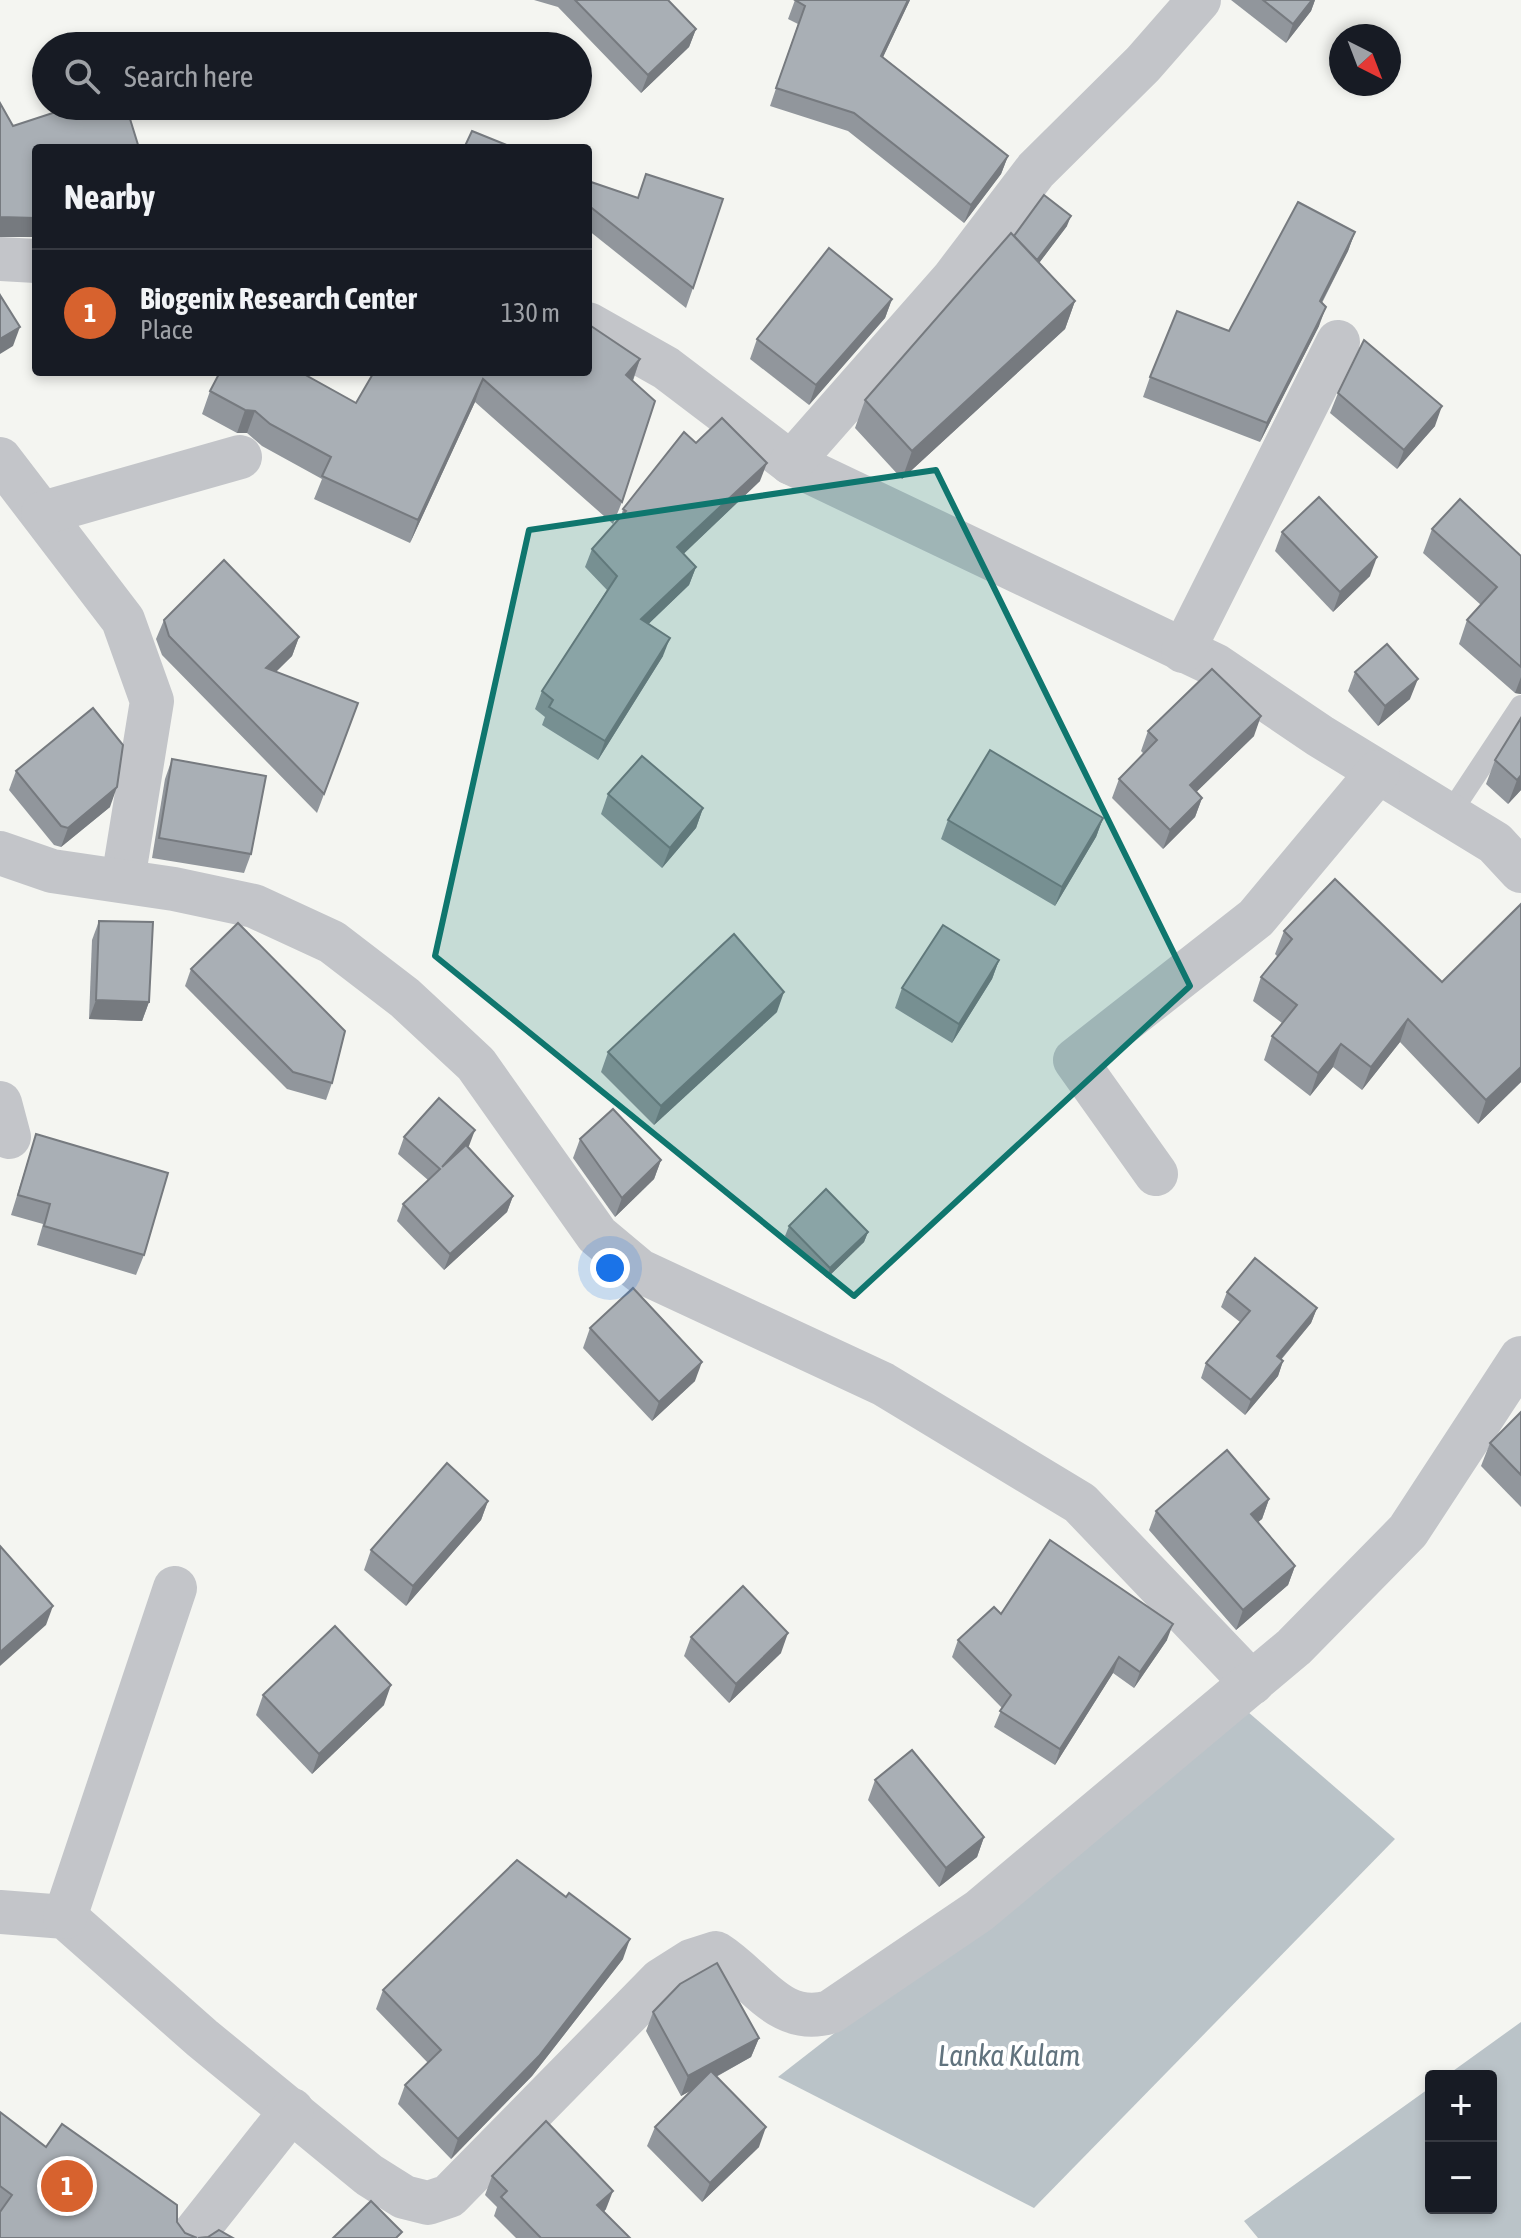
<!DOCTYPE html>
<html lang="en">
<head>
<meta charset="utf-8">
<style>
	:root { --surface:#171b24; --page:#242831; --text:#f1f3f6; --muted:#9ea1a6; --line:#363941; --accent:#d7622e }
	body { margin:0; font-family:"Asap Condensed",sans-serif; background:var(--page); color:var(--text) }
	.controls { position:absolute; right:24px; bottom:24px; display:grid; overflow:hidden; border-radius:8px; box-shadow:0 4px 12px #0003 }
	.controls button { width:72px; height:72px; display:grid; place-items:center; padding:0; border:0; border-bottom:2px solid var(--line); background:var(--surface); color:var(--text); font:40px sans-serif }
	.compass { position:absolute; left:1329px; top:24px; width:72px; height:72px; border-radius:50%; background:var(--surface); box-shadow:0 4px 12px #0003; rotate:138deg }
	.you { position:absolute; left:610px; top:1268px; width:28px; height:28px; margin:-20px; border:6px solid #fff; border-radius:50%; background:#1a73e8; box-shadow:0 0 0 12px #1a73e833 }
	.badge { display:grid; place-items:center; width:52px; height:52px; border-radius:50%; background:var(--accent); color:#fff; font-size:26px; font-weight:700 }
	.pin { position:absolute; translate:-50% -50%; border:4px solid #fff; box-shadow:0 2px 8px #0006 }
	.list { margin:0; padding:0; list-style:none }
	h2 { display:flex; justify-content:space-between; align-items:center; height:104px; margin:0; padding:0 32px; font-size:34px }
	h2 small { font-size:26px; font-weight:400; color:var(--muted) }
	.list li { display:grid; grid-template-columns:52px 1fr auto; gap:24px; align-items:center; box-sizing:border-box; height:128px; padding:0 32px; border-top:2px solid var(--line) }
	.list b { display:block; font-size:30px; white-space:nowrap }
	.list p { margin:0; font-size:26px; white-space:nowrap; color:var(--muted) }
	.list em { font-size:26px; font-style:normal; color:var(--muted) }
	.icon { flex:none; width:44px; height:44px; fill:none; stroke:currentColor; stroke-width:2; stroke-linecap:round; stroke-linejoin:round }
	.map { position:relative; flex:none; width:1521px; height:2238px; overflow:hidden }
	.search { position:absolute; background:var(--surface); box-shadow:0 4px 12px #0003; left:32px; top:32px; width:560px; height:88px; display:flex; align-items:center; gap:20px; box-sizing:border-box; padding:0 28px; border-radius:44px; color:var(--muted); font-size:30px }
	.panel { position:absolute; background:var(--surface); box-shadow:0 4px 12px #0003; left:32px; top:144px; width:560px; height:232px; border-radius:8px }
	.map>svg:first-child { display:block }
</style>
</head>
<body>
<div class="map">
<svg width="1521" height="2238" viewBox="0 0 1521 2238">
	<rect width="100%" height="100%" fill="#f4f5f1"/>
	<g fill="#bac3c8">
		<polygon points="1248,1712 1395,1839 1034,2208 778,2077"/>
		<polygon points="1521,2022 1521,2238 1258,2238 1244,2221 1431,2087 1431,2208 1491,2208 1491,2076 1446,2076"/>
	</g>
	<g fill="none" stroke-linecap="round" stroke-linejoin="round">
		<polyline stroke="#c3c5c9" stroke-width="22" points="1449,815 1521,706"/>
		<g stroke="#c3c5c9" stroke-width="44">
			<polyline points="0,259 36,261"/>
			<polyline points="588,324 666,368 791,463 1215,665 1320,736 1495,843 1521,871"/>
			<polyline points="0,459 123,620 152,701 123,880"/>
			<polyline points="791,463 953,279 1036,170 1143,64 1199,0"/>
			<polyline points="43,513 240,457"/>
			<polyline points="1183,651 1338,342"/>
			<polyline points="0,853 52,871 174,889 254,906 332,942 405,998 476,1064 597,1235 640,1271 883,1384 1080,1503 1252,1683"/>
			<polyline points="0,1103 9,1137"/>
			<polyline points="1156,1174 1075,1060 1256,918 1378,772"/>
			<path d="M0 1912 65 1917 202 2038 369 2175 404 2197 428 2203 449 2196 661 1980 691 1961 716 1953C757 1979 779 2027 830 2012L979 1911 1294 1647 1408 1531 1521 1358"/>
			<polyline points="65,1917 175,1588"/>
			<polyline points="191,2238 292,2110"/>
		</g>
	</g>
	<g fill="#91969c">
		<polygon points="534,0 668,0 696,29 689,47 641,93 558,7"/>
		<polygon points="795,0 910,0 883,57 1008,156 1001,174 964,223 848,131 770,106 798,24 788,19"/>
		<polygon points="1231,0 1315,0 1311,11 1286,43"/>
		<polygon points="588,181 693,288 686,308 588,230"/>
		<polygon points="1067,226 1039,263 1075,301 1065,329 902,479 855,428 865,400 1014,236"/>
		<polygon points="1355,232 1348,251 1322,303 1319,326 1260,442 1143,397 1150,377 1229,331"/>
		<polygon points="892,299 885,318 809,405 750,359 757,339"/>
		<polygon points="640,359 633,381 622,502 613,524 475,402 410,543 314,499 322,479 262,446 247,433 237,433 202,414 210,391 356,403 374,372"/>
		<polygon points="1338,393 1435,426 1397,469 1330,413"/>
		<polygon points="696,443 760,481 683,554 696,567 689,585 648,624 663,656 598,760 542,725 545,717 535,709 542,691 607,590 585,567 592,549 621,517 623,509"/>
		<polygon points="1432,529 1521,556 1521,694 1515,693 1459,644 1467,620 1481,605 1423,553"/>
		<polygon points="1282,532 1370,576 1333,612 1275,551"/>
		<polygon points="164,620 299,637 292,656 276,672 358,703 317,813 162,655 156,639"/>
		<polygon points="1355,672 1410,699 1378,726 1348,691"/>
		<polygon points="1521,718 1521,790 1508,804 1486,784 1495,760"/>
		<polygon points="1148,731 1254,736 1196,792 1202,798 1195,817 1163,849 1112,798 1119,779 1144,754 1141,751"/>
		<polygon points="172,759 251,854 244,873 152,858 165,779"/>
		<polygon points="16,771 110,807 61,847 54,845 9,790"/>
		<polygon points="608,794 703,808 696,828 662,868 601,814"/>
		<polygon points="1103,818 1096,837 1055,906 941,839 948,820"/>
		<polygon points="99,921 149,1002 142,1021 89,1019 92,940"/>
		<polygon points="1284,931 1521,1082 1478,1124 1400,1042 1362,1090 1333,1067 1310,1096 1264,1060 1272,1036 1282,1023 1253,1001 1261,977 1278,957 1275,954"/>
		<polygon points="999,960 992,979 952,1043 895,1008 902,988"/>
		<polygon points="191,969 332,1083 326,1100 287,1089 185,986"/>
		<polygon points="777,1012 654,1125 601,1072 608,1052"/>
		<polygon points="36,1134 144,1255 136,1275 37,1245 43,1224 11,1215"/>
		<polygon points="404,1137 468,1147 513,1196 507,1212 444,1270 397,1221 403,1204 428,1180 398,1154"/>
		<polygon points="580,1139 661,1160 654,1179 615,1217 573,1158"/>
		<polygon points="789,1226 868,1232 864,1242 827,1278 785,1236"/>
		<polygon points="1227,1292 1317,1308 1311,1323 1281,1360 1283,1361 1278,1376 1245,1415 1201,1378 1206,1363 1240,1322 1221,1307"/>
		<polygon points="590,1328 695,1381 652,1421 583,1348"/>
		<polygon points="1521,1412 1521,1507 1481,1466 1490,1443"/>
		<polygon points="1269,1499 1262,1519 1257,1522 1295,1566 1288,1585 1236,1630 1149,1530 1156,1511"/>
		<polygon points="488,1501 481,1520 406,1606 364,1570 371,1550"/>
		<polygon points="1001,1614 1167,1640 1134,1688 1113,1673 1055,1765 994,1727 1002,1708 952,1657 958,1640"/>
		<polygon points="691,1637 781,1653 729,1703 684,1656"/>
		<polygon points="263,1695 384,1705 312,1774 256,1715"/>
		<polygon points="875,1780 984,1837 977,1857 939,1887 868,1800"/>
		<polygon points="623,1959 532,2076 451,2159 398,2104 405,2085 428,2063 376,2009 383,1990"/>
		<polygon points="653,2012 759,2038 751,2057 716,2077 759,2147 702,2202 647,2146 655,2127 692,2090 681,2096 646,2031"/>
		<polygon points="0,2112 46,2147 177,2222 185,2233 0,2238"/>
		<polygon points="492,2176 606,2209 604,2212 630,2238 516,2238 494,2216 497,2207 485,2195"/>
	</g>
	<g fill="#767a7f">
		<polygon points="908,0 910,0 875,74 881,56"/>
		<polygon points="1312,0 1315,0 1311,11 1286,43 1293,24"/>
		<polygon points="696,29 689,47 641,93 648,75"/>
		<polygon points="1008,156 1001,174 964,223 971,205"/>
		<polygon points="1071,216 1067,226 1030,275 1034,265"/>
		<polygon points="0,217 36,218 36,237 0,237"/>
		<polygon points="1355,232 1348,251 1312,321 1320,301"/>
		<polygon points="892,299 885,318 809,405 816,385"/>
		<polygon points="1075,301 1065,329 902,479 912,451"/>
		<polygon points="1326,307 1319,326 1260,442 1267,423"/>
		<polygon points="20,327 13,346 0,354 0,339"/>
		<polygon points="640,359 632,382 626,375"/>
		<polygon points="483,379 475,402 410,543 418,520"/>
		<polygon points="1442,406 1435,426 1397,469 1404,450"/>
		<polygon points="245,410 255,411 247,433 237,433"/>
		<polygon points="767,463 760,481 671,566 677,547"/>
		<polygon points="1377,557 1370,576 1333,612 1340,592"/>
		<polygon points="696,567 689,585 634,638 641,619"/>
		<polygon points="299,637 292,656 259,688 266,668"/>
		<polygon points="670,638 663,656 598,760 605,741"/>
		<polygon points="1521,677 1521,694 1515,693"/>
		<polygon points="1418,679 1410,699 1378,726 1385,706"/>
		<polygon points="1261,716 1254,736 1183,805 1190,785"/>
		<polygon points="1521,775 1521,790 1508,804 1517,780"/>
		<polygon points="117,787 110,807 61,847 68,828"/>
		<polygon points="1202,798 1195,817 1163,849 1170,830"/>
		<polygon points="703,808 696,828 662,868 670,848"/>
		<polygon points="1103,818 1096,837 1055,906 1062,887"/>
		<polygon points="999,960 992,979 952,1043 959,1024"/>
		<polygon points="784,992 777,1012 654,1125 661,1106"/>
		<polygon points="96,1000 149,1002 142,1021 89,1019"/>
		<polygon points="1408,1019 1400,1042 1362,1090 1371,1067"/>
		<polygon points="1341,1044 1333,1067 1310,1096 1318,1073"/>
		<polygon points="1521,1067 1521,1082 1478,1124 1486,1100"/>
		<polygon points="475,1130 469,1146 436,1184 442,1167"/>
		<polygon points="661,1160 654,1179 615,1217 622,1198"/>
		<polygon points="513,1196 507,1212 444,1270 450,1254"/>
		<polygon points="868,1232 864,1242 827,1278 830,1268"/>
		<polygon points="1317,1308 1311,1323 1271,1371 1277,1356"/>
		<polygon points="1283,1361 1278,1376 1245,1415 1251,1400"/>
		<polygon points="702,1362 695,1381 652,1421 659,1402"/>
		<polygon points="1269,1499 1262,1519 1244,1534 1251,1514"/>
		<polygon points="488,1501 481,1520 406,1606 413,1586"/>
		<polygon points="1295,1566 1288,1585 1236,1630 1243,1610"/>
		<polygon points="53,1606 46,1625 0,1666 0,1652"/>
		<polygon points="1173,1624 1167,1640 1134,1688 1140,1672"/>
		<polygon points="788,1633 781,1653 729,1703 736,1684"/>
		<polygon points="1119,1657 1113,1673 1055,1765 1060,1749"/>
		<polygon points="391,1685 384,1705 312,1774 319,1754"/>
		<polygon points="984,1837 977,1857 939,1887 946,1868"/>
		<polygon points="630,1939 623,1959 532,2076 451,2159 458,2139"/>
		<polygon points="759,2038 751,2057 681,2096 688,2076"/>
		<polygon points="766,2127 759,2147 702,2202 710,2183"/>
		<polygon points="613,2191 606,2209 591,2223 597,2205"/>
	</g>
	<g fill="#a9afb5" stroke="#767a7f" stroke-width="2">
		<polygon points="575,0 668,0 696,29 648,75"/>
		<polygon points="795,0 908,0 881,56 1008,156 971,205 854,113 776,88 805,6"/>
		<polygon points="1263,0 1312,0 1293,24"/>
		<polygon points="0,103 13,126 74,106 126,106 139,148 36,148 36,218 0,217"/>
		<polygon points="472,131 514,148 464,148"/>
		<polygon points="646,174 723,199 693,288 588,205 588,181 638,198"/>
		<polygon points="1044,195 1071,216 1037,260 1014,236"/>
		<polygon points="1298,202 1355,232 1320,301 1326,307 1267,423 1150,377 1177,311 1229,331"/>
		<polygon points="1011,233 1075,301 912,451 865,400"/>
		<polygon points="829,248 892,299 816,385 757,339"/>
		<polygon points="0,295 20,327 0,339"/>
		<polygon points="588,324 640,359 626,375 655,401 622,502 483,379 418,520 322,476 331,457 270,424 255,411 245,410 210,391 220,372 300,372 356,403 374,372 588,372"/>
		<polygon points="1364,340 1442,406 1404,450 1338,393"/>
		<polygon points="722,418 767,463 677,547 696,567 641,619 670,638 605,741 549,707 553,700 542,691 617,576 592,549 626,511 623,509 684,432 696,443"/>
		<polygon points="1319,497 1377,557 1340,592 1282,532"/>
		<polygon points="1460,499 1521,556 1521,667 1467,620 1497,587 1432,529"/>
		<polygon points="224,560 299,637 266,668 358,703 324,794 169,636 164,620"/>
		<polygon points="1387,644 1418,679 1385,706 1355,672"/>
		<polygon points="1212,669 1261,716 1190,785 1202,798 1170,830 1119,779 1157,740 1148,731"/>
		<polygon points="93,708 123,745 117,787 68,828 61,826 16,771"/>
		<polygon points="1521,718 1521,775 1517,780 1495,760"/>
		<polygon points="990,750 1103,818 1062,887 948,820"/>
		<polygon points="642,756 703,808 670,848 608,794"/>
		<polygon points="172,759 266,776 251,854 159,838"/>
		<polygon points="1335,879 1442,982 1521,904 1521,1067 1486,1100 1408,1019 1371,1067 1341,1044 1318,1073 1272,1036 1297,1005 1261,977 1292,939 1284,931"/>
		<polygon points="99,921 153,922 149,1002 96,1000"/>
		<polygon points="238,923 345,1031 332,1083 293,1072 191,969"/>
		<polygon points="943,925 999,960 959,1024 902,988"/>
		<polygon points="734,934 784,992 661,1106 608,1052"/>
		<polygon points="439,1098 475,1130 442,1167 466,1145 513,1196 450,1254 403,1204 440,1169 404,1137"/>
		<polygon points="613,1109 661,1160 622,1198 580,1139"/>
		<polygon points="36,1134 168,1173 144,1255 44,1226 50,1204 18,1195"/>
		<polygon points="826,1189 868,1232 830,1268 789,1226"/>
		<polygon points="1255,1258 1317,1308 1277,1356 1283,1361 1251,1400 1206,1363 1250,1311 1227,1292"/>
		<polygon points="633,1288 702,1362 659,1402 590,1328"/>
		<polygon points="1521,1412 1521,1475 1490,1443"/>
		<polygon points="1227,1450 1269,1499 1251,1514 1295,1566 1243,1610 1156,1511"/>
		<polygon points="447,1463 488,1501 413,1586 371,1550"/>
		<polygon points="1050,1540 1173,1624 1140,1672 1119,1657 1060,1749 1000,1711 1011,1695 958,1640 994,1607 1001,1614"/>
		<polygon points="0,1546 53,1606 0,1652"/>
		<polygon points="743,1586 788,1633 736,1684 691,1637"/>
		<polygon points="335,1626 391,1685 319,1754 263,1695"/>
		<polygon points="912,1750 984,1837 946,1868 875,1780"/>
		<polygon points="517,1860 566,1897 569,1893 630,1939 539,2056 458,2139 405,2085 441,2050 383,1990"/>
		<polygon points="717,1963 759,2038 688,2076 653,2012 680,1984"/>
		<polygon points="711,2071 766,2127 710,2183 655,2127"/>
		<polygon points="0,2112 46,2147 62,2124 177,2205 177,2222 185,2233 197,2238 0,2238 0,2212 12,2195 0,2186"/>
		<polygon points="546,2121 613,2191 597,2205 630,2238 541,2238 501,2197 507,2191 492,2176"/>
		<polygon points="371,2201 402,2232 396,2238 333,2238"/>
		<polygon points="219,2230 233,2238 198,2238 208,2237"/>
	</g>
	<path fill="#0f766e" fill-opacity="0.2" stroke="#0f766e" stroke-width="6" stroke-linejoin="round" d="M936 470 1190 986 854 1296 435 956 529 530Z"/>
	<g text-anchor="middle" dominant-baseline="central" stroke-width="8" stroke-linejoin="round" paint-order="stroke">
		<g font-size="30" font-style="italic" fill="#61737e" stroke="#fff">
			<text x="1009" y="2055">Lanka Kulam</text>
		</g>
	</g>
</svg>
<div class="controls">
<button>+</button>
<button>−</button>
</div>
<svg class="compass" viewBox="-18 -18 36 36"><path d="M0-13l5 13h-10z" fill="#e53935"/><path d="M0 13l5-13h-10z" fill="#9ea1a6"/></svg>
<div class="you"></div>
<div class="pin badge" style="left:67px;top:2186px">1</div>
<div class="search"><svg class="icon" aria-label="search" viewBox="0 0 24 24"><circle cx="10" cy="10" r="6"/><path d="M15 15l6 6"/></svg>Search here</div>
<section class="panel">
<h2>Nearby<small></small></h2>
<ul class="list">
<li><span class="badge">1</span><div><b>Biogenix Research Center</b><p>Place</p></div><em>130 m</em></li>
</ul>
</section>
</div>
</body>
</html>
